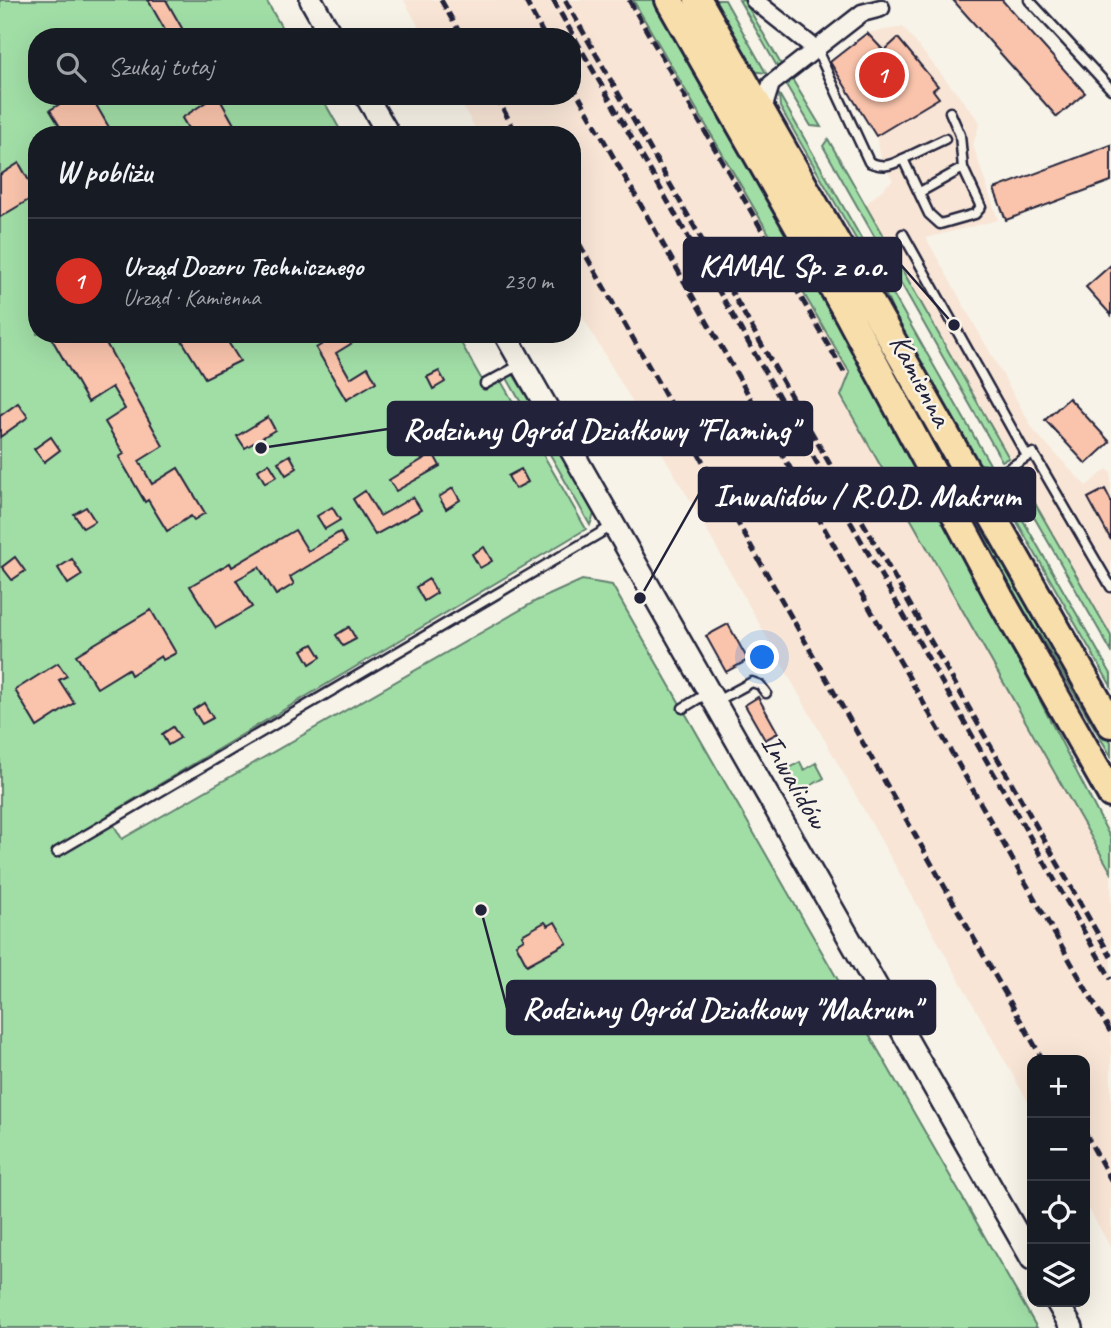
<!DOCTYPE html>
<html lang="pl">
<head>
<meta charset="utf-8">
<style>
	:root { --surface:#171b24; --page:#20242c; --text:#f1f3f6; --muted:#9ea1a6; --line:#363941; --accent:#d93025 }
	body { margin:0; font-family:Caveat,sans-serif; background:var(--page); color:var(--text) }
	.controls { position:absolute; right:21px; bottom:21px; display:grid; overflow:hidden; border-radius:14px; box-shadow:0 7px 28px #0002 }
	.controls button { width:63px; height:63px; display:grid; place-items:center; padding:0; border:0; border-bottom:2px solid var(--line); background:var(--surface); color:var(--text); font:35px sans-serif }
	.you { position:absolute; left:763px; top:658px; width:24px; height:24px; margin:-18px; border:5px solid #fff; border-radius:50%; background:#1a73e8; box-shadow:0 0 0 10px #1a73e833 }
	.badge { display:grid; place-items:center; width:46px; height:46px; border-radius:50%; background:var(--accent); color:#fff; font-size:23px; font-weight:700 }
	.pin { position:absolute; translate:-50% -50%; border:4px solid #fff; box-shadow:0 2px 7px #0006 }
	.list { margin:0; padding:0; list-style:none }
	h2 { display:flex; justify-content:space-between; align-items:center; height:91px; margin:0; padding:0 28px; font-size:30px }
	h2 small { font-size:23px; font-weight:400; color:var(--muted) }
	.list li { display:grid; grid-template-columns:46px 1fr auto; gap:21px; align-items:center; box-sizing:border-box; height:126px; padding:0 28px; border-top:2px solid var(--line) }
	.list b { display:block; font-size:26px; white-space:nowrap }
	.list p { margin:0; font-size:23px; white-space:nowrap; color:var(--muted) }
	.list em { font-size:23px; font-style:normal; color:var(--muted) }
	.icon { flex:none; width:38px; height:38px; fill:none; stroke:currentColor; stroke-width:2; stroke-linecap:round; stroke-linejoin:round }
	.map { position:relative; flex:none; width:1111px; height:1328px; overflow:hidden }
	.search { position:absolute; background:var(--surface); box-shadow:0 7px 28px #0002; left:28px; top:28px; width:553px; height:77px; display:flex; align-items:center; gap:18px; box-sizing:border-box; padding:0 24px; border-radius:28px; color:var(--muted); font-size:26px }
	.panel { position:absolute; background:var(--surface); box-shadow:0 7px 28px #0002; left:28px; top:126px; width:553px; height:217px; border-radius:28px }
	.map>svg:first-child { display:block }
</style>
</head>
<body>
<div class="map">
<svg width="1111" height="1328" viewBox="0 0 1111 1328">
	<rect width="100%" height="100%" fill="#f7f3e8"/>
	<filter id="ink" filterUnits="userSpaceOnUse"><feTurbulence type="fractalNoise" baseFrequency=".0143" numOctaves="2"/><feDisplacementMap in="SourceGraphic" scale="14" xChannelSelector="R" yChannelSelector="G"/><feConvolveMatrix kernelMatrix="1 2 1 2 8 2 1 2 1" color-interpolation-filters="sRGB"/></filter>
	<g filter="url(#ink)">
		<g fill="#f8e5d6">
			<polygon points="404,0 633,0 850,373 841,396 1111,872 1111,1248 1085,1202 1085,1060 1032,1060 1032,1109 688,497 572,299 572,135 479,135 457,96 572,96 572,37 424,37"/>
			<polygon points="903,27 980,122 973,145 998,220 926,238 1034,431 1086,486 1107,469 1111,473 1111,636 864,206 893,180 882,162 876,136 828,64 867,33"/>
		</g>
		<g fill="#a1dea6" stroke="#628070" stroke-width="2">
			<polygon points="0,0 266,0 287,37 37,37 37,96 321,96 343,135 37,135 37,334 456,334 487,389 501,381 586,529 108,815 122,839 536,601 582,580 612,585 1037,1328 0,1328"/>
			<polygon points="633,0 656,0 907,441 1111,839 1111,872 841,396 850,373"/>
			<polygon points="679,0 686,0 1111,742 1111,756 1041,637 1012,596"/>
			<polygon points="708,0 725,0 766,73 752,71"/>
			<polygon points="739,0 744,0 782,66 778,68"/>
			<polygon points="792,79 821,127 811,126 785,83"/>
			<polygon points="779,94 991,466 977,463 911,353 879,279 780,107"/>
			<polygon points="828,139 1009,458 1002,461 823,146"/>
			<polygon points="513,374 590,501 594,514 590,525 507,378"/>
			<polygon points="1017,472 1111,636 1111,651 1011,477"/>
			<polygon points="1004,487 1111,674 1111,686 1012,513 1005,498"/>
			<polygon points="800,762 804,770 816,763 824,778 796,794 783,771"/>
		</g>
		<g fill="#fac4ac" stroke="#22223b" stroke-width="2">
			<polygon points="148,0 166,0 187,37 169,37"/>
			<polygon points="953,0 1002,0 1085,93 1057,117"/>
			<polygon points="867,33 884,51 898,38 938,86 933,90 939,98 876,136 830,62"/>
			<polygon points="73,96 91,96 110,129 99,135 65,135 50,110"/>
			<polygon points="215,96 218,96 240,135 192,135 182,118"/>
			<polygon points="1111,145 1111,181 1006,220 994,189"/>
			<polygon points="19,163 37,195 0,217 0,175"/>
			<polygon points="1111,265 1111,315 1086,287"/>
			<polygon points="49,334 101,334 163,446 139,461 152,484 178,468 205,513 194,520 191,516 167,531 148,500 145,502 119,457 124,454 105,422 125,409 112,387 88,402"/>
			<polygon points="178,334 223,334 240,361 205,378"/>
			<polygon points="339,334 367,334 336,353 350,378 368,367 376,382 346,400 316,348"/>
			<polygon points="439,371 445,382 433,389 427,377"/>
			<polygon points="1069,398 1110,442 1086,464 1045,420"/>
			<polygon points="18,403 28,417 0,437 0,416"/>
			<polygon points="268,417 275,430 245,448 237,436"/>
			<polygon points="51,437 60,450 44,462 34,449"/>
			<polygon points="433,453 440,466 396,491 389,480"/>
			<polygon points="290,455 297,468 286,475 278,462"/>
			<polygon points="269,463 277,476 265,483 258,470"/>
			<polygon points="521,469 528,482 515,489 508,476"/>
			<polygon points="453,488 460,500 446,509 439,497"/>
			<polygon points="1105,489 1111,501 1111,540 1088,498"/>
			<polygon points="365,491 380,516 413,497 421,510 375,535 353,499"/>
			<polygon points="86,507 95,521 83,528 74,514"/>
			<polygon points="332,507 340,520 325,529 317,516"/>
			<polygon points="295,530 308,551 340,532 346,543 290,577 294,584 276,595 259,567 236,580 252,607 216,628 190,586 230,563 232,567"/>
			<polygon points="484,547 492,561 480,568 472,554"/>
			<polygon points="15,557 25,571 12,580 2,567"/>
			<polygon points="72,559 82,575 68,584 58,568"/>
			<polygon points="429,579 437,593 424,601 416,587"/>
			<polygon points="151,610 176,653 163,660 161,656 131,675 128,669 97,688 76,655"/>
			<polygon points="728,624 748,660 726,672 706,636"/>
			<polygon points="349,627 356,639 343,646 336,635"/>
			<polygon points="313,644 321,657 310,664 302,650"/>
			<polygon points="58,663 67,676 59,680 74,703 37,727 15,690"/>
			<polygon points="758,697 778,733 765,740 745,705"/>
			<polygon points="204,703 213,718 202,724 193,710"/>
			<polygon points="173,727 180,738 168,745 162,734"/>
			<polygon points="545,922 548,926 555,922 567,943 527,965 516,944 524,939 522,935"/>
		</g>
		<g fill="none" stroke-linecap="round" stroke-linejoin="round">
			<g stroke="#22223b" stroke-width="13">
				<g id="service">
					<polyline points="1029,0 1111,89"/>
					<path d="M817 50 869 162C883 168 890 166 903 159L929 214 940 224 975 214 981 207 963 168 960 135 950 112"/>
					<polyline points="903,159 945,139"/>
					<polyline points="920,192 963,168"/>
					<polyline points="903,234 1027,456"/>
					<polyline points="485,384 522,364"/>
					<polyline points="979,487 1033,453 1111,587"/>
					<polyline points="715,702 752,682 760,685 766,693"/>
					<polyline points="683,708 709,692"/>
					<polyline points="57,852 614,525"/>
				</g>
			</g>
			<g stroke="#22223b" stroke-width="21">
				<g id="minor">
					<polyline points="754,0 817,50"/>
					<polyline points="762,113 771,84 862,13 881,8"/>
				</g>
			</g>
			<g stroke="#22223b" stroke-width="26">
				<g id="tertiary">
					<polyline points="311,0 332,37"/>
					<polyline points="366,96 389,135"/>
					<polyline points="505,334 1032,1259"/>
					<polyline points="1057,1302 1072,1328"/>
				</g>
			</g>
			<g stroke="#22223b" stroke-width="32">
				<g id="primary">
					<polyline points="669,0 848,314 1000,598 1111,794"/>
					<polyline points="698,0 1111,724"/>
				</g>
			</g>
			<use href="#service" stroke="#f7f3e8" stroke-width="8"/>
			<use href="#minor" stroke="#f7f3e8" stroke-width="16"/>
			<use href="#tertiary" stroke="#f7f3e8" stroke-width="21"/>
			<use href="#primary" stroke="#f8deab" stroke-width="26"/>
			<g stroke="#22223b" stroke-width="5" stroke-dasharray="10 5" stroke-linecap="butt">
				<polyline points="441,0 462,37"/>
				<polyline points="525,0 545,37"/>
				<polyline points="553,0 1111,979"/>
				<polyline points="565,0 1111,957"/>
				<polyline points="629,0 844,372"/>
				<polyline points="572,84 1111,1033"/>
				<polyline points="496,96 517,135"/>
				<polyline points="572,231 1043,1060"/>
				<polyline points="1085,1133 1111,1180"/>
			</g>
		</g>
	</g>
	<g text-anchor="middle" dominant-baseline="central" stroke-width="5" stroke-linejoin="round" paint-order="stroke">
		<g font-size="30" fill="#22223b" stroke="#f7f3e8">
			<text transform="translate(921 380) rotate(62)">Kamienna</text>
			<text transform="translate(795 781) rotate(60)">Inwalidów</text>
		</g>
	</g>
	<path fill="none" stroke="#22223b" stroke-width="2.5" d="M954 325L901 265M261 448L388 429M640 598L699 494M481 910L507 1008"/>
	<g fill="#22223b" stroke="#f7f3e8" stroke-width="2.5">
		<circle cx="954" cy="325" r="7"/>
		<circle cx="261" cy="448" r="7"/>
		<circle cx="640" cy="598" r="7"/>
		<circle cx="481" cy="910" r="7"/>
	</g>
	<g fill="#22223b" stroke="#22223b" stroke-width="2.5">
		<rect x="684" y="238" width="217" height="53" rx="7"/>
		<rect x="388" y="402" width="424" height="53" rx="7"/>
		<rect x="699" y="468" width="336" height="53" rx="7"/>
		<rect x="507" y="981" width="428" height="53" rx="7"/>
	</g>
	<g font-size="32" text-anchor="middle" font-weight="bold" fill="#fff">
		<text x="793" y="276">KAMAL Sp. z o.o.</text>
		<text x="600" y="440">Rodzinny Ogród Działkowy "Flaming"</text>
		<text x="867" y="506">Inwalidów / R.O.D. Makrum</text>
		<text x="721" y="1019">Rodzinny Ogród Działkowy "Makrum"</text>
	</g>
</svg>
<div class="controls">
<button>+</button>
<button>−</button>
<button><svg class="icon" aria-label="locate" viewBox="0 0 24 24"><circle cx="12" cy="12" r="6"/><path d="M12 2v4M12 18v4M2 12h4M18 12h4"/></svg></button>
<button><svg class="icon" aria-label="layers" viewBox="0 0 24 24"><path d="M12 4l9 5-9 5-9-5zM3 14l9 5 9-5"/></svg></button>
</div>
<div class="you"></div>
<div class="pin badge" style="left:882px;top:75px">1</div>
<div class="search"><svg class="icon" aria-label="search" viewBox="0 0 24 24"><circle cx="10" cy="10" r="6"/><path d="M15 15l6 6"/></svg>Szukaj tutaj</div>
<section class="panel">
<h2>W pobliżu<small></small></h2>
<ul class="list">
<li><span class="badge">1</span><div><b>Urząd Dozoru Technicznego</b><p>Urząd · Kamienna</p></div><em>230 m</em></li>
</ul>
</section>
</div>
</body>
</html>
